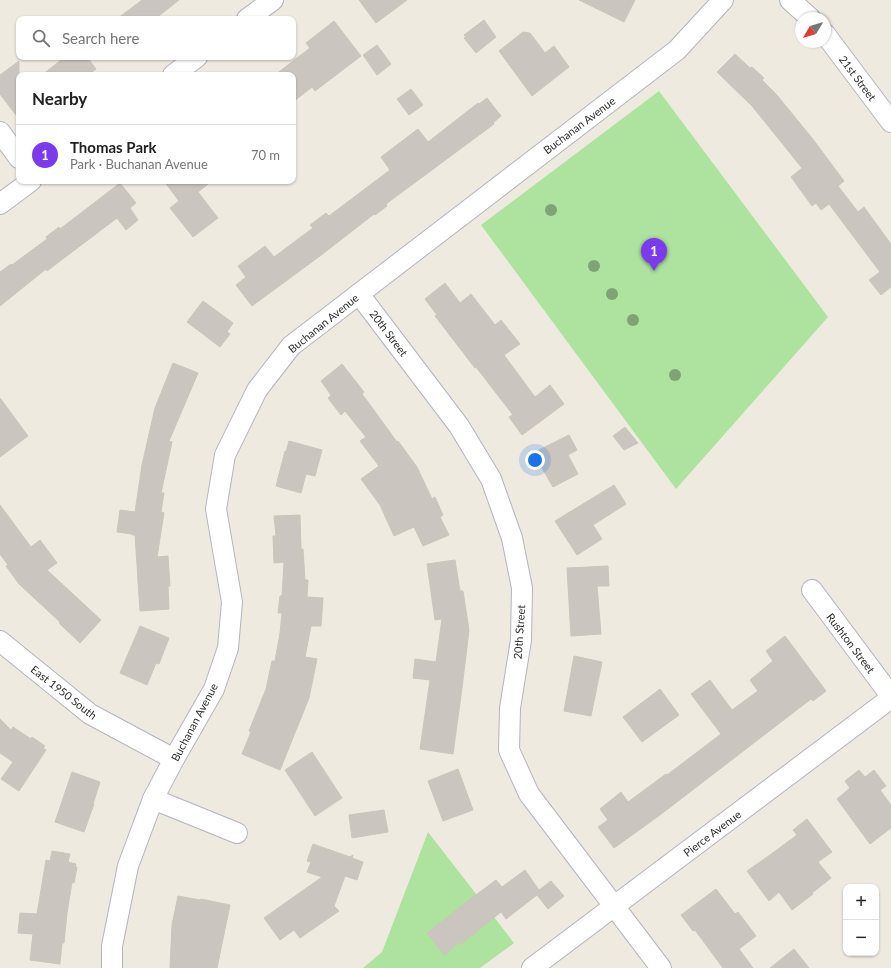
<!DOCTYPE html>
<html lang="en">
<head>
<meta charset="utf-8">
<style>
	:root { --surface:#fff; --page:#f2f2f2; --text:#222; --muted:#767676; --line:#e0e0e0; --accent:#7c3aed }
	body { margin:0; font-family:Lato,sans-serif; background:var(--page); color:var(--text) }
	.controls { position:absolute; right:12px; bottom:12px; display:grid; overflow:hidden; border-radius:8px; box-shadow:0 1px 3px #0004 }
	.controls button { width:36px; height:36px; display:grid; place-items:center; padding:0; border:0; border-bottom:1px solid var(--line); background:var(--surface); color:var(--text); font:20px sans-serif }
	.compass { position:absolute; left:795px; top:12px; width:36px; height:36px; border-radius:50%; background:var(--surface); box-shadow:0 1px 3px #0004; rotate:232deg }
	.you { position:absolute; left:535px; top:460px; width:14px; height:14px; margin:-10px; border:3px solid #fff; border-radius:50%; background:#1a73e8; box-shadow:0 0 0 6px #1a73e833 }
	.badge { display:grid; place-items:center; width:26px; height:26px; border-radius:50%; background:var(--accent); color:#fff; font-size:13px; font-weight:700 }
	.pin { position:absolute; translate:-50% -33px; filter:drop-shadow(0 1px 2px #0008) }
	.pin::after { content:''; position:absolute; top:21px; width:14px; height:12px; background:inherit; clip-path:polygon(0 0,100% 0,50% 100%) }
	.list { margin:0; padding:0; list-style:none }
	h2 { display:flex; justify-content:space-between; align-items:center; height:52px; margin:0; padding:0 16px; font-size:17px }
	h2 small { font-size:13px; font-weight:400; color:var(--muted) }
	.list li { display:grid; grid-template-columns:26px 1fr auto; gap:12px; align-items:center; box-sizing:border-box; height:60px; padding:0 16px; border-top:1px solid var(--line) }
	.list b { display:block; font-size:15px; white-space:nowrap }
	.list p { margin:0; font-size:13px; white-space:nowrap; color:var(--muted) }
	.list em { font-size:13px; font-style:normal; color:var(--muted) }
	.icon { flex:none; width:22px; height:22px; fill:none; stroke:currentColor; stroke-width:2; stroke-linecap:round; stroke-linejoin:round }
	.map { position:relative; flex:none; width:891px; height:968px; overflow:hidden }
	.search { position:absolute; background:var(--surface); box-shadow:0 1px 3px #0004; left:16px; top:16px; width:280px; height:44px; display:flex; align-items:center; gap:10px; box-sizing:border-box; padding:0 14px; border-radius:8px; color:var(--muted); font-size:15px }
	.panel { position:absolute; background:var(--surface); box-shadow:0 1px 3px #0004; left:16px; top:72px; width:280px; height:112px; border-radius:8px }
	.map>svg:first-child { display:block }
</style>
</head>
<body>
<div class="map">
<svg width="891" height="968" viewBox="0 0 891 968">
	<rect width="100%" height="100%" fill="#eeeae0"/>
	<g fill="#ade39e">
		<polygon points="659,91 828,317 676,489 481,225"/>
		<polygon points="428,832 514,943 480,968 363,968 382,952"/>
	</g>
	<g fill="#cac6bf" stroke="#cac6b9">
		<polygon points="142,0 179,0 155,19 117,19"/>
		<polygon points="359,0 407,0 376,23"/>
		<polygon points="579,0 635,0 624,22"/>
		<polygon points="484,20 496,37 476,53 464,38 466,36 464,35"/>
		<polygon points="334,21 361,56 315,91 312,87 293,102 293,75 275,75 310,48 306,43"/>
		<polygon points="523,32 530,33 545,53 554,46 569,67 532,96 499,51"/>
		<polygon points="377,45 391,64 377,75 363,55"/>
		<polygon points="735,54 750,68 752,67 764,78 762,80 776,94 812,138 844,181 838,186 858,212 864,207 891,244 891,287 881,295 869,280 880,272 829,204 821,210 816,203 812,206 791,177 802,168 752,106 717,72"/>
		<polygon points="65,57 87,57 96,69 88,75 42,75"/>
		<polygon points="19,61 19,119 0,94 0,75"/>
		<polygon points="411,89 423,105 409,115 397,99"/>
		<polygon points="487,98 501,116 493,123 494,124 386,204 387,206 375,215 374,214 320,256 252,306 236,285 246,277 238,266 265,246 274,257 313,228 310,225 326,213 329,216 390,170 381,157 418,129 428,142 478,103 479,104"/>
		<polygon points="164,181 212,181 198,192 218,218 193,237 170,208 179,201"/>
		<polygon points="120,183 136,203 130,208 138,220 126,230 117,218 47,271 46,269 0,306 0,272 11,264 12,265 47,239 46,237 59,227 60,229"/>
		<polygon points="445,283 460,303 471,294 495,325 501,320 520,344 504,355 535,397 550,385 564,404 522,435 509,417 513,415 476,367 475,368 435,316 437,315 425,299"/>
		<polygon points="203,301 233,323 227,332 230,334 220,347 187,322"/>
		<polygon points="173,363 198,373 169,441 172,442 161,493 164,493 161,512 164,513 157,557 168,556 170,586 168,586 169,609 140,611 135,535 132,535 132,534 117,532 120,510 135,512 142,465 155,408"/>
		<polygon points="342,364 364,392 362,394 368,402 397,442 398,441 417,467 432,499 435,497 443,515 440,517 449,535 423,546 414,527 394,536 380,505 361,479 379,466 360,441 366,437 345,411 341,415 328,398 331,395 321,381"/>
		<polygon points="0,398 28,436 0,457"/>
		<polygon points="625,427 638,443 624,450 613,436"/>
		<polygon points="569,435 577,450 568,455 578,474 553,487 538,461 541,460 535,452"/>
		<polygon points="289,441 322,450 315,476 306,474 301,493 276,486 285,451 286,452"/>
		<polygon points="614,485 626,504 593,525 602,539 577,555 555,521"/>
		<polygon points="0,505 31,547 40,540 57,563 47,570 101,620 80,643 59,623 60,622 19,584 6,566 8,565 0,554"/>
		<polygon points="300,515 301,549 303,549 305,580 308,580 307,597 323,598 321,626 311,626 305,657 317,659 309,698 280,770 242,754 251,732 249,731 266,689 272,661 275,661 280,633 282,613 278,613 280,596 282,596 284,562 274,563 273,536 276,536 274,516"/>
		<polygon points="455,560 460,591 463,591 469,630 462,688 453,754 420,749 430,680 413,678 415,659 436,662 442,619 435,620 427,564"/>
		<polygon points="608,566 609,586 597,586 601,634 571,636 567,568"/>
		<polygon points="140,626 169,638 159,664 156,663 147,685 120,673"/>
		<polygon points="785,636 826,691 813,701 811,699 660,815 614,848 598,827 608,820 600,809 621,792 628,802 666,774 667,775 721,734 691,694 710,680 732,710 758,691 750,680 773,661 766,651"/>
		<polygon points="574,656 602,662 591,716 564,711"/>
		<polygon points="660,689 679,715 642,742 623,717"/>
		<polygon points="0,719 11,730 13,727 31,739 32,737 45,746 43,748 46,750 19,791 1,779 13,762 0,753"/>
		<polygon points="312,752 342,798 315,816 285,770"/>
		<polygon points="458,769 473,810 443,821 428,781"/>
		<polygon points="859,770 865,777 874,770 886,786 880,790 891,805 891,828 870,844 837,799 850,788 845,781"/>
		<polygon points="72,772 100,782 93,804 94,804 84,832 55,822"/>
		<polygon points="384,810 388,832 352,838 349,815"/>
		<polygon points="807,819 832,852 818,862 831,878 812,893 813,894 792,910 779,892 769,901 747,871 770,855 797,835 793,830"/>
		<polygon points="313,844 350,857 353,855 352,858 363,862 357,880 345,876 334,906 339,911 300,938 294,930 280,940 264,918 322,877 307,872 311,862 307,861"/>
		<polygon points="52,851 70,854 68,862 76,864 75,867 77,867 74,883 72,882 67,913 64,943 62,943 60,964 30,960 33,934 18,933 20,913 37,914 46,860 50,861"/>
		<polygon points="525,870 539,890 551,881 564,896 548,909 537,895 506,919 501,912 461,944 460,942 444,955 427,933 465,903 496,880 502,887"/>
		<polygon points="716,889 735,914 738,912 756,936 739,949 753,968 723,968 695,930 693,931 681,915"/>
		<polygon points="178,896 200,900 201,899 230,905 217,968 170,968 172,925"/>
		<polygon points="794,949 809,968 770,968"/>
	</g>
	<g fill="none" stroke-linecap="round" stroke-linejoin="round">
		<g stroke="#b3b4c0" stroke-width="22">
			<g id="minor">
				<polyline points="790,0 810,18"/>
				<polyline points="247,19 273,0"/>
				<polyline points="825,34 891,122"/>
				<polyline points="173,75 197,57"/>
				<polyline points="0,132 19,158"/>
				<polyline points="0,204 31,181"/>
				<polyline points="359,294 459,426 491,479 512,538 522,588 521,640 510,708 509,750 529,794 661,968"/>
				<polyline points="812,590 891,696"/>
				<polyline points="0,641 90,714 174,759"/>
				<polyline points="153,799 237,833"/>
				<polyline points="112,968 112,946 128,866 153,799 174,759 214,689 228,648 232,602 216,509 225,455 257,390 291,346 677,50 723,0"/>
				<polyline points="532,968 891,698"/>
			</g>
		</g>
		<use href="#minor" stroke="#fff" stroke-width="20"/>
	</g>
	<g fill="#7ea474">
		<circle cx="551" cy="210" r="6"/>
		<circle cx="594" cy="266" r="6"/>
		<circle cx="612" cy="294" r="6"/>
		<circle cx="633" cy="320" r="6"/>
		<circle cx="675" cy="375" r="6"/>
	</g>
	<g text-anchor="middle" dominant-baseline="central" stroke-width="4" stroke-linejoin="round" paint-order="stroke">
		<g font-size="11" fill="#2d2d2d" stroke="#fff">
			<text transform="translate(858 78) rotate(53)">21st Street</text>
			<text transform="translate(579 125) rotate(-37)">Buchanan Avenue</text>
			<text transform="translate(323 323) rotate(-39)">Buchanan Avenue</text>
			<text transform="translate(389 333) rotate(53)">20th Street</text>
			<text transform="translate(519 632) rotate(-86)">20th Street</text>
			<text transform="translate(851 643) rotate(53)">Rushton Street</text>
			<text transform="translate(64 692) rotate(38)">East 1950 South</text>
			<text transform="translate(194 722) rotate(-62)">Buchanan Avenue</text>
			<text transform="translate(712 833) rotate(-37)">Pierce Avenue</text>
		</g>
	</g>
</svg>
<div class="controls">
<button>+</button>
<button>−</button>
</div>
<svg class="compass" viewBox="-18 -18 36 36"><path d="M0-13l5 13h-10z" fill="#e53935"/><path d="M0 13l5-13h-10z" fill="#767676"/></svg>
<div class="you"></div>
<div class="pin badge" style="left:654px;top:271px">1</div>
<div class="search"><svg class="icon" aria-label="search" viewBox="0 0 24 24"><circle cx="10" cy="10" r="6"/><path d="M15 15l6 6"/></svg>Search here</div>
<section class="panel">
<h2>Nearby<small></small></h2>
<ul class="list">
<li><span class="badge">1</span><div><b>Thomas Park</b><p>Park · Buchanan Avenue</p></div><em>70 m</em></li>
</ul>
</section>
</div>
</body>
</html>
